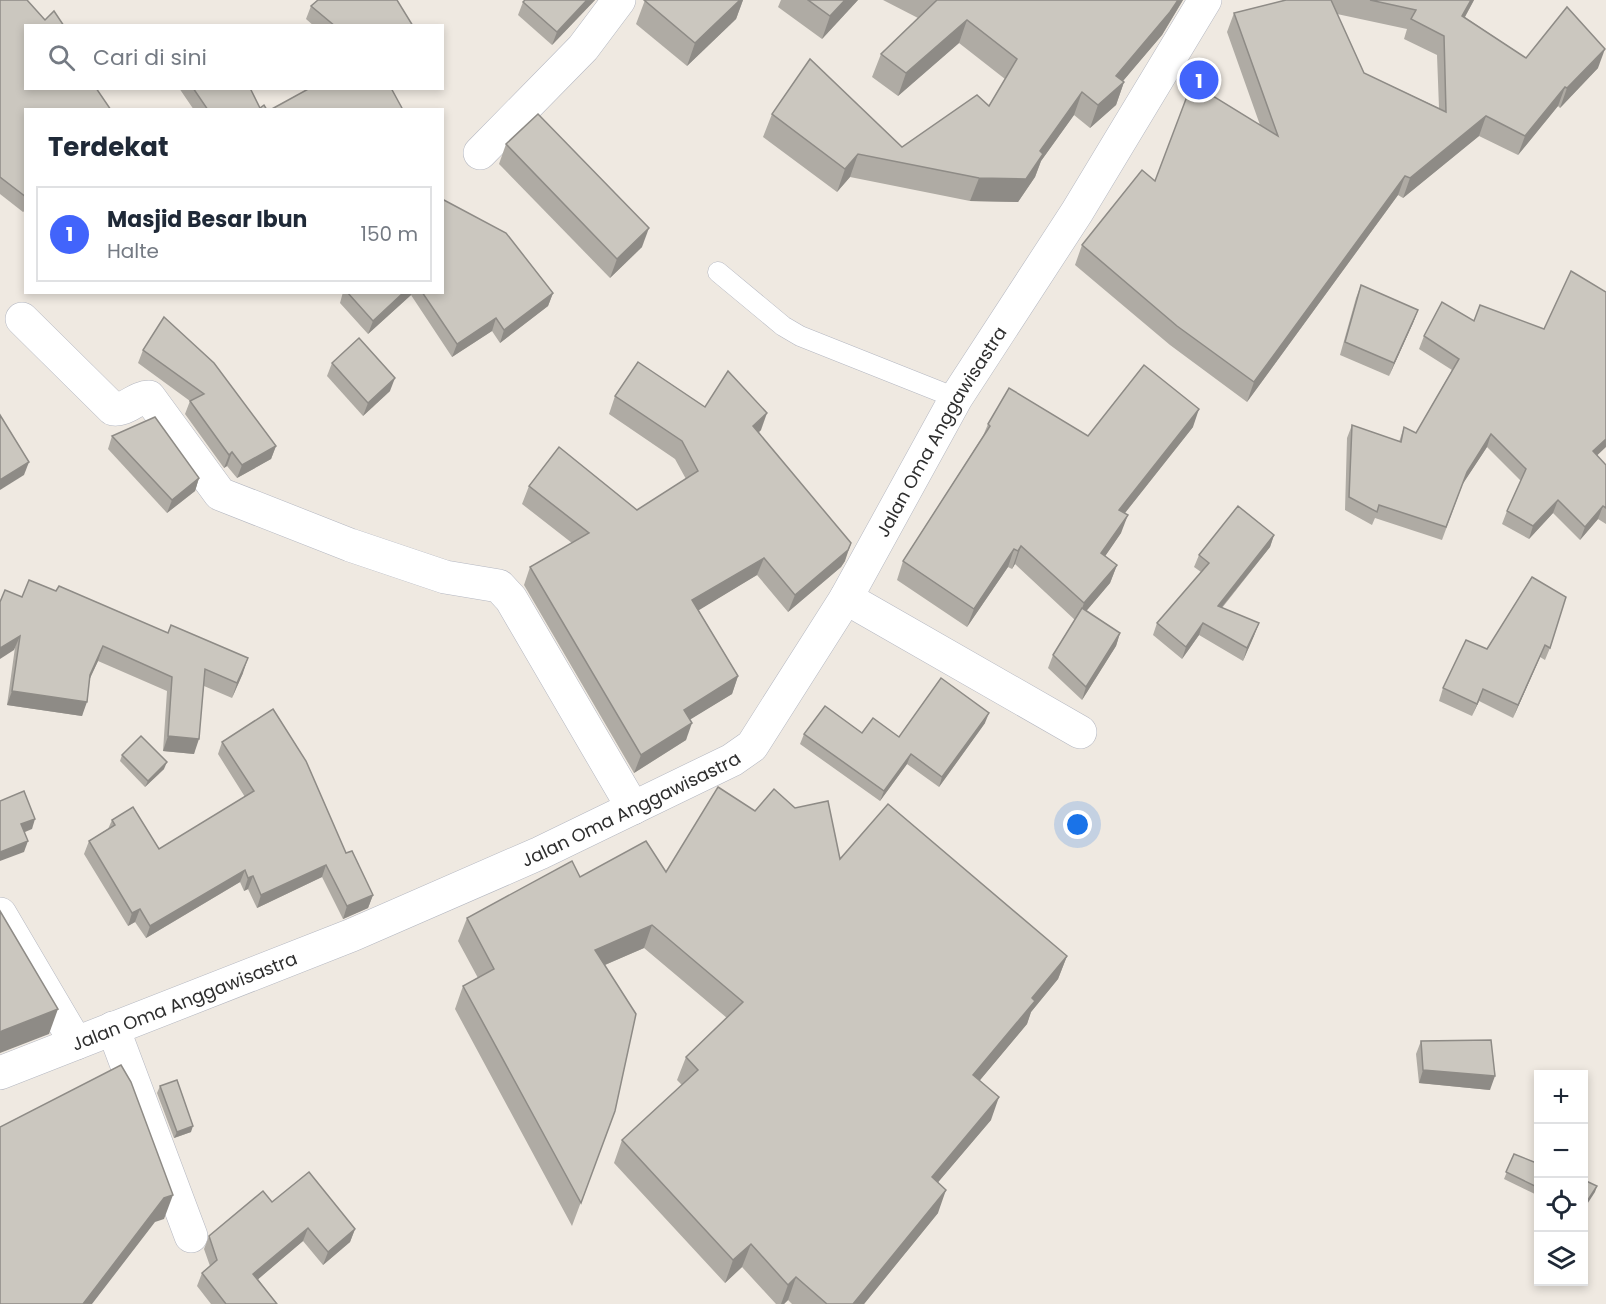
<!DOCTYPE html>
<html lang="id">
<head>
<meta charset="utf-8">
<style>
	:root { --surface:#fff; --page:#f6f6f7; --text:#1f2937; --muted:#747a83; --line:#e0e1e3; --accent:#4264fb }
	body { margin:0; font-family:Poppins,sans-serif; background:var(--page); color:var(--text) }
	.controls { position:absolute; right:18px; bottom:18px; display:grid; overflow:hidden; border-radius:0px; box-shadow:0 3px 9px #0003 }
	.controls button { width:54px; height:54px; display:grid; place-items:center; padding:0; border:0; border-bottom:2px solid var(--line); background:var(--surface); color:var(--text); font:30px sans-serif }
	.you { position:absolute; left:1078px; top:825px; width:21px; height:21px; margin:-15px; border:4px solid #fff; border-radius:50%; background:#1a73e8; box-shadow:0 0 0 9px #1a73e833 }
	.badge { display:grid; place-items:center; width:39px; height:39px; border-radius:50%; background:var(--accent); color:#fff; font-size:20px; font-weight:700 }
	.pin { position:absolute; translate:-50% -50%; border:3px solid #fff; box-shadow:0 2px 6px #0006 }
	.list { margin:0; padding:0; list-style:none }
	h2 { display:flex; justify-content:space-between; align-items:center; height:78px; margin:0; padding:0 24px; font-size:26px }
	h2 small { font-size:20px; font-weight:400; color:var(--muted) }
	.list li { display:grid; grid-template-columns:39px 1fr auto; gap:18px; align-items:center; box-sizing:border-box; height:96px; margin:0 12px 12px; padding:0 12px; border:2px solid var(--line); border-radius:0px }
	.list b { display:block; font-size:22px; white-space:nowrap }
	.list p { margin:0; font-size:20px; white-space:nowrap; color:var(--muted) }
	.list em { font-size:20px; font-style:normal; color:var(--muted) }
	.icon { flex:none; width:33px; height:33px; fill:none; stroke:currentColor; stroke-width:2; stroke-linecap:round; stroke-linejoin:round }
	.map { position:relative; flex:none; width:1606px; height:1304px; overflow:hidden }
	.search { position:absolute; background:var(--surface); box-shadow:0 3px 9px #0003; left:24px; top:24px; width:420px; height:66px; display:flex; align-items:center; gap:15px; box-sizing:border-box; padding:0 21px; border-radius:0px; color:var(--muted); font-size:22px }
	.panel { position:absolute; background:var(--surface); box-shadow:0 3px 9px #0003; left:24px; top:108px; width:420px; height:186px; border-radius:0px }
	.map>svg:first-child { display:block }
</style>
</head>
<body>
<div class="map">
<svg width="1606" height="1304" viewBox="0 0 1606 1304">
	<rect width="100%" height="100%" fill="#efe9e1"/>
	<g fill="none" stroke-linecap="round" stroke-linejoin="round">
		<g stroke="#b4b7c1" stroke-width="21">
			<polyline id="service" points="718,272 783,326 800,336 956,398"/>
		</g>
		<g stroke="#b4b7c1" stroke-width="34">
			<g id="minor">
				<polyline points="480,153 583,48 619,0"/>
				<path d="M22 319 113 409C126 411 136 397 149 397L220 494 350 545 445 577 499 586 511 599 633 808"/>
				<polyline points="846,598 1080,732"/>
				<polyline points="0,914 76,1043"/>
				<polyline points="113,1028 191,1236"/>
			</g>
		</g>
		<g stroke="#b4b7c1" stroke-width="34">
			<g id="secondary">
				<path id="s1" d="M0 1073 352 935 540 853 732 760 752 746 846 598 956 398 1077 212 1205 0"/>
			</g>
		</g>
		<use href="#service" stroke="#fff" stroke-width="20"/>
		<use href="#minor" stroke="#fff" stroke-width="33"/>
		<use href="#secondary" stroke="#fff" stroke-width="33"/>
	</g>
	<g fill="#afaba4" fill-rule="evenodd">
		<polygon points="0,0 26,110 26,210 23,212 0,194"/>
		<polygon points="525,0 595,0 552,45 518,15 523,2"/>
		<polygon points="645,0 743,0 736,19 687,66 636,24"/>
		<polygon points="781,0 858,0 822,39 778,7"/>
		<polygon points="883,0 1183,0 1162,35 1123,81 1124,82 1116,105 1090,128 1074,115 1041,161 1035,177 1018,202 970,201 850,177 837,192 763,137 772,114 902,147 989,106 1005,79 959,43 898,96 872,77 881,54 918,18"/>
		<path d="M1286 0H1474L1465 17 1526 58 1598 68 1560 108 1558 106 1518 155 1479 136 1403 198 1398 195 1247 402 1170 345 1075 265 1082 245 1155 181 1260 125 1227 32 1234 13ZM1337 14 1407 29 1404 39 1437 55 1439 108 1364 73Z"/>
		<polygon points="311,6 413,26 314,26 306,19"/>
		<polygon points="179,88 250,88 260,108 267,110 194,110"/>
		<polygon points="506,144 642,247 610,278 499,164"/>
		<polygon points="1361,285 1418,310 1413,323 1389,376 1340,355 1356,298"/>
		<polygon points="343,292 442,292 553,293 548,306 500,343 492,331 452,357 411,295 368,334 340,303"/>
		<polygon points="1442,302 1606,465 1606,524 1598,519 1580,540 1553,513 1529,539 1502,524 1507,511 1521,481 1487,447 1462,485 1442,540 1375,518 1372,525 1345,510 1347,438 1352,425 1399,442 1404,427 1416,433 1452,370 1419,349 1424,336"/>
		<polygon points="143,350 276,446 271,459 237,478 227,466 224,468 185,414 190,401 138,363"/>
		<polygon points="332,363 390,391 363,416 327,376"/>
		<polygon points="615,396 705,407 761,430 759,432 845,561 841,567 788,612 757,575 698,610 738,676 732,694 690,719 686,740 634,773 524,585 530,567 572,543 522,504 529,486 637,510 686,479 675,459 609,414"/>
		<polygon points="988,424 1088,436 1193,427 1125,513 1121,533 1105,556 1117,565 1110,583 1086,611 1120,633 1116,646 1082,700 1048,668 1053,655 1075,620 1015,564 1012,569 1008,567 967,627 897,580 903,561 983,436"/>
		<polygon points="112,436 199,478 195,491 167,513 108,449"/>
		<polygon points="1274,535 1270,547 1222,608 1259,623 1243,661 1199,635 1182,659 1153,635 1157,623 1201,572 1194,567 1199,555"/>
		<polygon points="1532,577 1550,648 1545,660 1540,657 1513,718 1479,701 1472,716 1439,701 1443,688 1487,649"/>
		<polygon points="22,597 243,673 232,698 204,686 194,754 163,751 167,691 98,661 90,678 82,716 7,705"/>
		<polygon points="985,723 939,787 907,764 880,801 800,744 804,734 862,733 899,737"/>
		<polygon points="222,742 346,853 373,895 368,908 343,919 322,877 257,908 248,889 244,891 240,882 146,938 135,922 128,926 84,854 89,841 108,829 112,820 159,849 245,797 218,754"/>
		<polygon points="122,755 164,769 145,787 120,761"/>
		<polygon points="755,811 840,859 1067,956 1058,979 1031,1012 1027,1024 980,1080 991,1120 938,1182 938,1213 864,1304 792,1304 788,1300 784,1304 776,1304 742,1267 725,1283 614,1163 622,1140 682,1085 677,1080 686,1057 727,1018 644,948 605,965 615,1111 572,1226 455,1009 463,986 478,978 458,941 467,918 580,877 666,872"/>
		<polygon points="1421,1041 1490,1090 1419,1083 1416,1054"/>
		<polygon points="160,1086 191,1132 174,1138 157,1093"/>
		<polygon points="1514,1154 1539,1164 1539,1196 1504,1179"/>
		<polygon points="272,1202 355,1229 350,1242 323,1265 303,1241 258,1279 277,1304 211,1304 197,1286 202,1273 210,1266 204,1249 209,1236"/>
	</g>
	<g fill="#8e8b86">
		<polygon points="587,0 595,0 552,45 557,32"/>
		<polygon points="740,0 743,0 736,19 687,66 695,43"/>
		<polygon points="845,0 858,0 822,39 830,16"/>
		<polygon points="1178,0 1183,0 1162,35 1117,88 1124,82 1116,105 1090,128 1098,105 1116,76"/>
		<polygon points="1471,0 1474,0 1455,35 1462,16"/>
		<polygon points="967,20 959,43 898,96 906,73"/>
		<polygon points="1605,49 1598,68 1560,108 1567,88"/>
		<polygon points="1565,87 1558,106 1518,155 1525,136"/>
		<polygon points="1082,92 1074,115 1041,161 1035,177 1018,202 970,201 979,178 1040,151"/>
		<polygon points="1486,116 1479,136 1403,198 1410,178"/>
		<polygon points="858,154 850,177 837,192 845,169"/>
		<polygon points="1405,176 1398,195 1247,402 1254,382"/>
		<polygon points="649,228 642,247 610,278 617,259"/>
		<polygon points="404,292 412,292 411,295 368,334 373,321"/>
		<polygon points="553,293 548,306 500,343 504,330"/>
		<polygon points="1418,310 1413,323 1389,376 1394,363"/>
		<polygon points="496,318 492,331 452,357 457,344"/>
		<polygon points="395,378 390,391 363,416 368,403"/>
		<polygon points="1199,409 1193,427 1113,528 1119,510"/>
		<polygon points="767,413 761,430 747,443 753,426"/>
		<polygon points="1491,434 1487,447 1462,485 1442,540 1467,472"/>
		<polygon points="1606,439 1606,447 1588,464 1593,451"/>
		<polygon points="276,446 271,459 237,478 242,465"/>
		<polygon points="232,452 227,466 224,468 229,455"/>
		<polygon points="29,462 24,475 0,490 0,480"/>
		<polygon points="199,478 195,491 167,513 172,500"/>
		<polygon points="1558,500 1553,513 1529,539 1533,526"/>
		<polygon points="1603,506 1598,519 1580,540 1585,527"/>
		<polygon points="1128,515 1121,533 1095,571 1101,553"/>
		<polygon points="1274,535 1270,547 1213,618 1218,606"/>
		<polygon points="851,543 845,561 841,567 788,612 795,595"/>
		<polygon points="1021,546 1015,564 1012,569 1018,551"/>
		<polygon points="1014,549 1008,567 967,627 974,609"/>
		<polygon points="764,558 757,575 686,618 692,600"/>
		<polygon points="1117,565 1110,583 1077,622 1084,603"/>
		<polygon points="1203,623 1199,635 1182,659 1186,647"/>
		<polygon points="1259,623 1254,636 1243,661 1247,648"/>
		<polygon points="1120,633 1116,646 1082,700 1086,687"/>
		<polygon points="20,636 14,650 0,659 0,648"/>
		<polygon points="1545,645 1540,657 1513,718 1518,705"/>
		<polygon points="103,646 98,661 85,689 90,675"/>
		<polygon points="248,658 243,673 232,698 237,683"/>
		<polygon points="738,676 732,694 678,727 684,710"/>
		<polygon points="1483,689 1479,701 1472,716 1477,704"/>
		<polygon points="12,691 87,702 82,716 7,705"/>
		<polygon points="989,713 985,723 939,787 942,777"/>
		<polygon points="692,723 686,740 634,773 641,755"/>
		<polygon points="168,736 199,739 194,754 163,751"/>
		<polygon points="911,754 907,764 880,801 884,791"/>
		<polygon points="167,762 164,769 145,787 148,781"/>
		<polygon points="35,819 32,829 18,835 21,824"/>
		<polygon points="28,841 24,852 0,861 0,852"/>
		<polygon points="326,865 322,877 257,908 261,895"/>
		<polygon points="245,870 240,882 146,938 150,926"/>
		<polygon points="253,876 248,889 244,891 248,878"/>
		<polygon points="373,895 368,908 343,919 347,906"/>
		<polygon points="140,909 135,922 128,926 132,913"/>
		<polygon points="652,925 644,948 586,973 595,950"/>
		<polygon points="1067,956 1058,979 1031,1012 1027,1024 965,1098 973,1075 1032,998"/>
		<polygon points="58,1009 49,1034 0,1053 0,1033 2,1031"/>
		<polygon points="1423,1070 1495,1076 1490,1090 1419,1083"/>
		<polygon points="999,1097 991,1120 923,1200 932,1177"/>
		<polygon points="193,1126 191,1132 174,1138 177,1132"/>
		<polygon points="1597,1186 1595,1192 1584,1209 1584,1206"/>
		<polygon points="946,1190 938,1213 864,1304 853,1304"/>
		<polygon points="173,1195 164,1219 155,1222 92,1304 83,1304 164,1198"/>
		<polygon points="308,1228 303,1241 249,1287 253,1274"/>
		<polygon points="355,1229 350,1242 323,1265 328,1252"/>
		<polygon points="751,1244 742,1267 725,1283 733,1260"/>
		<polygon points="796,1277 788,1300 784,1304 781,1304 788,1285"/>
	</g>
	<g fill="#cbc7bf" stroke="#8e8b86" stroke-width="1.5">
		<polygon points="0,0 27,0 45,20 54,11 64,26 26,26 26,88 96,88 111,110 26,110 26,197 0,177"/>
		<polygon points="318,0 397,0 413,26 335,26 311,6"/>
		<polygon points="525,0 587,0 557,32 523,2"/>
		<polygon points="644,0 740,0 695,43"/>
		<polygon points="808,0 845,0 830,16"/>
		<polygon points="937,0 1178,0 1170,12 1116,76 1124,82 1098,105 1082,92 1040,151 1043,154 1026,179 979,178 858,154 845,169 772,114 810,59 902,147 977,95 989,106 1017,59 967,20 906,73 881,54"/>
		<polygon points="1286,0 1331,0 1364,73 1446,112 1444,36 1411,19 1416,10 1370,0 1471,0 1462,16 1526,58 1567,7 1605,49 1567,88 1565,87 1525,136 1486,116 1410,178 1405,176 1254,382 1177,326 1082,245 1142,170 1155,181 1192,83 1278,136 1234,13"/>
		<polygon points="193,88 250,88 260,108 264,105 267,110 208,110"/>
		<polygon points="310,88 391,88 403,110 270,110"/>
		<polygon points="538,114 649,228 617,259 506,144"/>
		<polygon points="442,199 506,233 553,293 504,330 496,318 457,344 422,292 442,292"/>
		<polygon points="1571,271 1606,292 1606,439 1593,451 1606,465 1606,508 1603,506 1585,527 1558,500 1533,526 1507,511 1526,469 1491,434 1467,472 1446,527 1379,505 1377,512 1349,497 1352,425 1401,442 1404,427 1416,433 1459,359 1424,336 1442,302 1474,321 1480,305 1544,329"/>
		<polygon points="1361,285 1418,310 1394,363 1345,342"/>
		<polygon points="347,292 404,292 373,321"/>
		<polygon points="164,317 214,363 276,446 242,465 232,452 229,455 190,401 204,394 143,350"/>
		<polygon points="359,338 395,378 368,403 332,363"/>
		<polygon points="638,362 705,407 728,371 767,413 753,426 851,543 848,550 795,595 764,558 692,600 738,676 684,710 692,723 641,755 530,567 589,533 529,486 559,447 637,510 698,471 682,441 615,396"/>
		<polygon points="1144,365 1199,409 1119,510 1128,515 1101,553 1117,565 1084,603 1021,546 1018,551 1014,549 974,609 903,561 990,426 988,424 1009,388 1088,436"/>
		<polygon points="0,415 29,462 0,480"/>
		<polygon points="155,417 199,478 172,500 112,436"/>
		<polygon points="1238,506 1274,535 1218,606 1259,623 1247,648 1203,623 1186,647 1157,623 1209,563 1199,555"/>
		<polygon points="1532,577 1566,597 1550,648 1545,645 1518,705 1483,689 1477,704 1443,688 1466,640 1487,649"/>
		<polygon points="29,580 56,591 59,586 168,633 171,625 248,658 237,683 205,669 199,739 168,736 172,677 103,646 90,675 87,702 12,691 20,636 0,648 0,602 5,590 22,597"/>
		<polygon points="1082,608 1120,633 1086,687 1053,655"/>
		<polygon points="941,678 989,713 942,777 911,754 884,791 804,734 825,706 862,733 873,718 899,737"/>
		<polygon points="273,709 306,761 346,853 352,851 373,895 347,906 326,865 261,895 253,876 248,878 245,870 150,926 140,909 132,913 89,841 115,825 112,820 133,807 159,849 254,791 222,742"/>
		<polygon points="141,736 167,762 148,781 122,755"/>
		<polygon points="718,787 755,811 774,789 795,808 828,801 840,859 888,804 1067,956 1032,998 1035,1001 973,1075 999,1097 932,1177 946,1190 853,1304 827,1304 796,1277 788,1285 751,1244 733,1260 622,1140 698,1070 686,1057 743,1002 652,925 595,950 636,1014 615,1111 581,1203 463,986 494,969 467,918 572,861 580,877 646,841 666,872"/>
		<polygon points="24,791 35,819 21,824 28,841 0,852 0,801"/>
		<polygon points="0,911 58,1009 2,1031 0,1033"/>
		<polygon points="1491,1040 1495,1076 1423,1070 1421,1041"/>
		<polygon points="121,1065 131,1082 173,1195 164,1198 83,1304 0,1304 0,1127"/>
		<polygon points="177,1080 193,1126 177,1132 160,1086"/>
		<polygon points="1514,1154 1539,1164 1539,1188 1506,1172"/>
		<polygon points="309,1172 355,1229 328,1252 308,1228 253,1274 277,1304 226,1304 202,1273 217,1260 209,1236 263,1191 272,1202"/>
		<polygon points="1584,1180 1597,1186 1584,1206"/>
	</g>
	<g text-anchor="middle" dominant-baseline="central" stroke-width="4.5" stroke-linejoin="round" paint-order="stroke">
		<g font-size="18" fill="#2e2e2e" stroke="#fff">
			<text stroke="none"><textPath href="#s1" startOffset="1188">Jalan Oma Anggawisastra</textPath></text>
			<text stroke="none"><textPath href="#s1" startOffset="684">Jalan Oma Anggawisastra</textPath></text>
			<text stroke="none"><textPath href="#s1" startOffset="198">Jalan Oma Anggawisastra</textPath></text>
		</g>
	</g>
</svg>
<div class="controls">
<button>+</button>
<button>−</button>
<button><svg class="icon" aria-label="locate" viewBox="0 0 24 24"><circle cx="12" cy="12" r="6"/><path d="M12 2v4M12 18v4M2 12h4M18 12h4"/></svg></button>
<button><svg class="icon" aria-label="layers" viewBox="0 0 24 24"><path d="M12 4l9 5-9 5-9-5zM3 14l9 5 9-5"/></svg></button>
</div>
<div class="you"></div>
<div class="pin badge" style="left:1199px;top:80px">1</div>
<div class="search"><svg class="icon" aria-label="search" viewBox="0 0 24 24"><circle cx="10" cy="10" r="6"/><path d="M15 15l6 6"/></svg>Cari di sini</div>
<section class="panel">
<h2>Terdekat<small></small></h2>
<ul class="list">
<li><span class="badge">1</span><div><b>Masjid Besar Ibun</b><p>Halte</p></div><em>150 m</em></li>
</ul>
</section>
</div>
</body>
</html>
